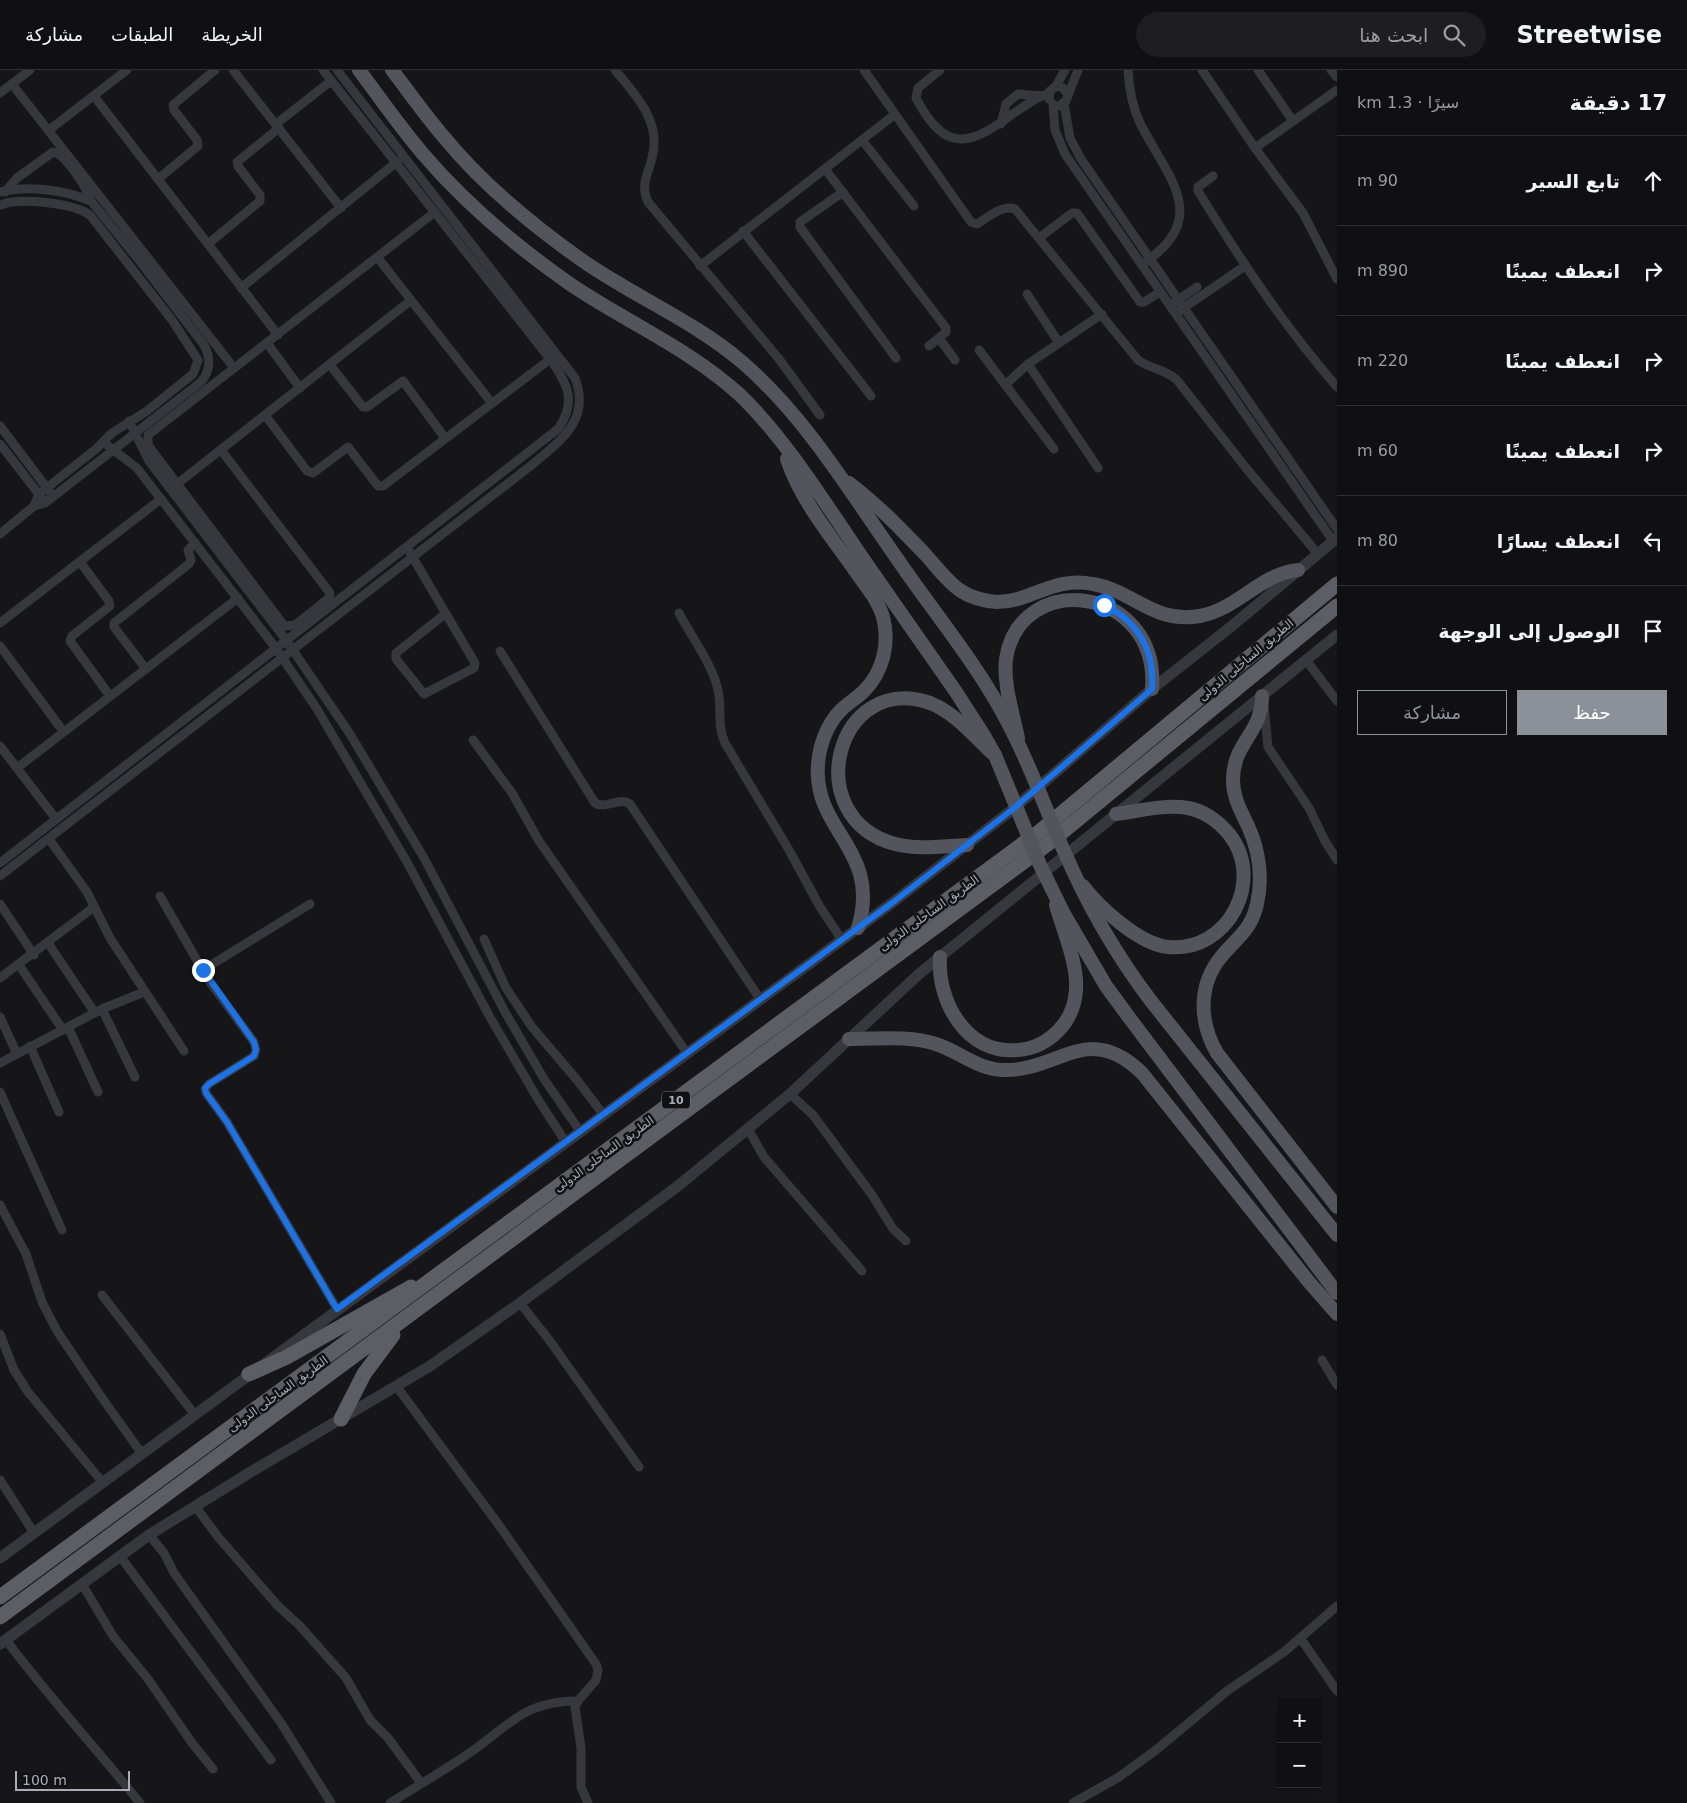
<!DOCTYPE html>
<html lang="ar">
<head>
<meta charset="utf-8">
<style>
	:root { --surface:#101012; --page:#1e1e20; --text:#f1f3f6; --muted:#9c9d9f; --line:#303032; --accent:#8c9099 }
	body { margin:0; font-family:"DejaVu Sans",Cairo,sans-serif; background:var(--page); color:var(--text); direction:rtl }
	.controls { position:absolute; right:15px; bottom:15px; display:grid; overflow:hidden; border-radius:0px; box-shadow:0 5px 20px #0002 }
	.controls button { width:45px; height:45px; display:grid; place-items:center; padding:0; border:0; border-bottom:1px solid var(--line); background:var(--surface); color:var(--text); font:25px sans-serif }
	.scale { position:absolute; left:15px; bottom:12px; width:115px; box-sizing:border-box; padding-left:5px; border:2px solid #a8adb8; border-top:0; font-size:14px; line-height:18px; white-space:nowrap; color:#a8adb8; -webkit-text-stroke:4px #111113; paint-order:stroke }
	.stop { position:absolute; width:15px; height:15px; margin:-11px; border:4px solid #1a73e8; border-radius:50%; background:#fff }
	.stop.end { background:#1a73e8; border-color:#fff; box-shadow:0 1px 5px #0008 }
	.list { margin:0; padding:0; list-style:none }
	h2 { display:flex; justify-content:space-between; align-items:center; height:65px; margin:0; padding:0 20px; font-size:21px }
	h2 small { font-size:16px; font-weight:400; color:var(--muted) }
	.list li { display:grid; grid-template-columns:32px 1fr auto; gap:15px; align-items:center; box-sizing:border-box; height:90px; padding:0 20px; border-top:1px solid var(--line) }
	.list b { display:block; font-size:19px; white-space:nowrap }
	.list em { font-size:16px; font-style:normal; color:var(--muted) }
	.actions { display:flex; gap:10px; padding:15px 20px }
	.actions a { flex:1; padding:11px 0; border:1px solid var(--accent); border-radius:0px; text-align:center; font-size:18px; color:var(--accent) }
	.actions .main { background:var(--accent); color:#fff }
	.icon { flex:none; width:28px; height:28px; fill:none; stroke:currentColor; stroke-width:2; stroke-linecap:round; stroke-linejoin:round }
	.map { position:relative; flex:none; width:1337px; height:1733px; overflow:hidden; direction:ltr }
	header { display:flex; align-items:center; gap:30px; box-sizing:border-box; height:70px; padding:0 25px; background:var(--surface); border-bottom:1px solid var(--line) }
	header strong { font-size:24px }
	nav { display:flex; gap:28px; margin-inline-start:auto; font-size:18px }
	.search { width:350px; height:45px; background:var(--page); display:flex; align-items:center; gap:12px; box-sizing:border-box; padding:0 18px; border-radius:28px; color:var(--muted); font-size:19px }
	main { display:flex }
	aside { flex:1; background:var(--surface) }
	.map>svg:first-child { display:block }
</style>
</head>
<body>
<header>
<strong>Streetwise</strong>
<div class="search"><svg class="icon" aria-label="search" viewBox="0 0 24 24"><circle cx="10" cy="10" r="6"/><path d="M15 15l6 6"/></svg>ابحث هنا</div>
<nav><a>الخريطة</a><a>الطبقات</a><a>مشاركة</a></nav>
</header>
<main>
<aside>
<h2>17 دقيقة<small>سيرًا · 1.3 km</small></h2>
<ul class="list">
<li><svg class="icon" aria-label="ahead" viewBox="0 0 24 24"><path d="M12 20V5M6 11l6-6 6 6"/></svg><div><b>تابع السير</b></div><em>90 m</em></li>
<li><svg class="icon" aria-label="right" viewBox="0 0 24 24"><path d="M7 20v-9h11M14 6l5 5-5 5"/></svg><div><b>انعطف يمينًا</b></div><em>890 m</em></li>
<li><svg class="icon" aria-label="right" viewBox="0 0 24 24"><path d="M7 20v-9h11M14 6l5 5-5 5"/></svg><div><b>انعطف يمينًا</b></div><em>220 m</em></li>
<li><svg class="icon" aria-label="right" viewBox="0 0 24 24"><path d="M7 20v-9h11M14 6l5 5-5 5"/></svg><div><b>انعطف يمينًا</b></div><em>60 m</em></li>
<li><svg class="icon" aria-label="left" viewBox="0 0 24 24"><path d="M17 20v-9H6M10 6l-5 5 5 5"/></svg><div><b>انعطف يسارًا</b></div><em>80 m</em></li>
<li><svg class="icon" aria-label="arrive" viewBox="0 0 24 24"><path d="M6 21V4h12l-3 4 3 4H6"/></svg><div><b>الوصول إلى الوجهة</b></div></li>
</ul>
<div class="actions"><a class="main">حفظ</a><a>مشاركة</a></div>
</aside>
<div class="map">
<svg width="1337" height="1733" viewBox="0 0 1337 1733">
	<rect width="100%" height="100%" fill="#161618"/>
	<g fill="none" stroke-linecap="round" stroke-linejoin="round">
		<g stroke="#37383d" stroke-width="9">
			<polyline points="233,0 341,138"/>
			<path d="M615 0C636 25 662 52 652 88 648 105 640 114 648 132L779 289 820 345"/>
			<path d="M864 0 971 152 977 154C987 148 1003 134 1015 139L1138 290C1150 299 1165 299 1177 310L1246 398 1318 484"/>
			<path d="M940 0 918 18 916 28C945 84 970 76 1014 43 1025 36 1035 27 1048 24"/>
			<path d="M1128 0C1129 18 1132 36 1140 53 1165 104 1213 147 1145 192"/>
			<polyline points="1202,0 1255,78 1303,143 1337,209"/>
			<polyline points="1258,0 1293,51"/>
			<polyline points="1331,0 1337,7"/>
			<polyline points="12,14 234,298"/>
			<polyline points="1056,16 1065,0"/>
			<polyline points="0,23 30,0"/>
			<polyline points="94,26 278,265"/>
			<polyline points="1049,29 1050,21 1056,16 1063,18 1068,24"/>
			<polyline points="1053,34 1055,60 1065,84 1333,471"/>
			<polyline points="1064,34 1070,68 1081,89 1337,459"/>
			<polyline points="1059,36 1066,31 1078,0"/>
			<polyline points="276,54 331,11"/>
			<polyline points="1001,54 1006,34 1018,24 1043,26"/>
			<polyline points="49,60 127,0"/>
			<polyline points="862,70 914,136"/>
			<polyline points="1255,78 1337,20"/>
			<polyline points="825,99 946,258 946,262 929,276"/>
			<path d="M1213 106 1198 117V121C1240 189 1284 256 1337 317"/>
			<polyline points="158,109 198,76 197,70 174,40 173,35 215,0"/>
			<path d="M0 122C28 115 65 120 91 131L142 194 204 275C211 288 211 300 201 312L54 426 45 433 34 436 0 464"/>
			<path d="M5 122 17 108 53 82C66 84 87 119 91 131"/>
			<polyline points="843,122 800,152 800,157 896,288"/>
			<path d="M0 135C19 127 73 133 90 145L172 250 198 290 193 304 147 341 112 363 96 379 39 424 34 436"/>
			<polyline points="743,161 871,326"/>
			<polyline points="1039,168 1072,143 1077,143 1140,232 1144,232 1160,222"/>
			<polyline points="208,174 260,131 260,125 238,96 237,92 279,58"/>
			<polyline points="378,188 491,332"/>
			<polyline points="700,196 894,45"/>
			<polyline points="241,218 398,91"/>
			<polyline points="1027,224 1059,273"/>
			<polyline points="1175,232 1197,217"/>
			<polyline points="1179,241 1245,196"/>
			<polyline points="939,268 955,290"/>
			<polyline points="267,273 300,318"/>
			<polyline points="979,280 1054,379"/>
			<polyline points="1028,294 1098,398"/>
			<polyline points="330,295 363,337 367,337 403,311 445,368"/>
			<polyline points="1005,315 1028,294 1102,244"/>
			<polyline points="265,345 307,401 313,403 348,377 378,416 383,416 553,287"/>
			<polyline points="129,351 149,391 286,570 350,664 424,788 505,942 544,1009 580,1061"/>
			<polyline points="0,356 50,422"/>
			<polyline points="103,372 137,398 275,577 317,639 407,792 491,949 539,1031 565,1071"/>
			<polyline points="0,374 41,427"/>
			<polyline points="221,380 330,523 329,528 295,555 285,556 282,553 148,375 148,365 435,142"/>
			<polyline points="177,414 410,231"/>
			<polyline points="409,481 475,593 474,598 424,624 396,589 396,583 445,544"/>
			<polyline points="80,492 109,531 110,536 72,566 70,571 110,626"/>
			<path d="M679 543C691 566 710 591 717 616 723 635 716 654 725 673L789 780 820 837 842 870"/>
			<polyline points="0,553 161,429"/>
			<polyline points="0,576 63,661"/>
			<path d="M500 581 595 733C607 740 619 726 630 734L760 929"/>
			<polyline points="1306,590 1337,631"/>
			<polyline points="146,599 114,557 114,553 189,494 191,490 188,480 195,473"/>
			<polyline points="1264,635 1268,677 1309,738 1325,771 1337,790"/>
			<polyline points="473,670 512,723 539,771 687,983"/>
			<polyline points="0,676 56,749"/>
			<polyline points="17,698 238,528"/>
			<polyline points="49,769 87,822 110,868 184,981"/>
			<path d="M0 793 558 359C577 332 568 314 550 289L323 0"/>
			<path d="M0 806 533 394C561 370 591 350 575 308L337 0"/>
			<polyline points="160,826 207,908 254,972 256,980 254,986 209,1014 205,1019 206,1023 227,1052 337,1239"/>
			<polyline points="0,834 34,885"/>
			<polyline points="484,869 506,918 532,957 577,1010 603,1044"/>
			<polyline points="48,873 95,943"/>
			<polyline points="19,895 63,960"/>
			<polyline points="203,900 310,834"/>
			<polyline points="0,908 94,837"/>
			<polyline points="102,939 135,1007"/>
			<polyline points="0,947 17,984"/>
			<polyline points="68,957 98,1022"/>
			<polyline points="30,976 59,1042"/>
			<polyline points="0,993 102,939 144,922"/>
			<polyline points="0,1022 62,1160"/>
			<polyline points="790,1024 813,1045 872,1125 893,1159 906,1171"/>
			<polyline points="748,1059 764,1087 862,1201"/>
			<polyline points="0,1135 26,1184 42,1232 57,1261 100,1325 142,1384"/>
			<polyline points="102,1225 195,1345"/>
			<polyline points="520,1233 550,1271 639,1397"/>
			<polyline points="0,1264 14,1300 28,1322 103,1413"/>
			<polyline points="1322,1290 1337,1315"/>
			<polyline points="397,1317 501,1458 596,1594 598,1600 596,1610 578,1631 575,1637 581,1678 581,1717 588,1733"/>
			<polyline points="0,1410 34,1463"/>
			<polyline points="195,1436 219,1468 278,1536 300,1556 346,1608 370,1650 388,1668 421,1713"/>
			<polyline points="149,1465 164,1483 174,1503 281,1653 331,1733"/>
			<polyline points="120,1486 271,1690"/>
			<polyline points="82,1514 113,1566 148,1609 192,1673 213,1699"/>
			<polyline points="1301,1569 1337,1621"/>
			<path d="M6 1570C48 1626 96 1678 140 1733"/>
			<path d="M390 1733C417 1716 445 1700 471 1682 511 1654 524 1631 578 1631"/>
			<polyline points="1073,1733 1119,1707 1156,1680 1227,1621 1284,1582 1337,1536"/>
		</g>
		<g stroke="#37383d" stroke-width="11">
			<polyline points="0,1488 892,833 1013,739 1152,619 1233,555 1337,468"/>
			<polyline points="0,1574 149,1465 249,1403 430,1296 520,1233 678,1116 790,1024 919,904 1337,565"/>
		</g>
		<g stroke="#53555c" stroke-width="14">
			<path d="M359 0C380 28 400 57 423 84 465 133 517 177 570 214 626 252 690 279 740 325 791 374 834 448 875 506"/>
			<path d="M392 0C409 22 425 45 443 66 482 114 532 155 583 191 635 227 694 251 742 292 806 347 850 422 898 490"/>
			<path d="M787 389C801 431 831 466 856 502 866 516 878 530 883 547 890 573 883 602 864 621 857 628 848 633 841 640 827 654 819 676 818 695 813 762 882 779 858 858"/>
			<path d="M849 413C877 434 900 458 924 483 936 496 947 512 961 521 972 528 985 531 997 532 1032 532 1052 506 1093 514 1134 521 1153 554 1200 546 1238 539 1260 504 1298 500"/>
			<path d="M1262 626C1262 664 1233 672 1233 710 1233 728 1241 741 1248 756 1259 780 1263 808 1257 834 1251 861 1237 867 1221 887 1198 915 1199 952 1217 983L1337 1137"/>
			<path d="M1018 668C1013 643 1003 614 1006 589 1020 498 1160 516 1152 619"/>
			<path d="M967 775C944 776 918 780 895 774 798 748 836 601 930 633 954 642 974 666 992 683"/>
			<path d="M1083 816C1100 838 1139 874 1168 877 1228 883 1266 810 1229 764 1218 751 1204 741 1188 738 1165 734 1139 741 1116 744"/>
			<path d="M940 887C937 932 967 985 1018 980 1033 979 1047 972 1058 961 1069 950 1075 935 1076 920 1078 894 1063 860 1056 835"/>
			<polyline points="1151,931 1337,1165"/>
			<polyline points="1128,946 1337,1223"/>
			<path d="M849 969C878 969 909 965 936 974 960 982 977 999 1003 1000 1058 1002 1088 950 1142 1003L1309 1212 1337 1244"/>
		</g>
		<g stroke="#5b5e65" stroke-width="15">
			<polyline points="249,1304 287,1287 411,1217"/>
			<polyline points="341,1349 364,1304 393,1265"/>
			<polyline points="0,1527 1039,762 1337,514"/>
			<polyline points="0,1547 1049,773 1337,536"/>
		</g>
		<g stroke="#53555c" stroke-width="14">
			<path d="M898 490C935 544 978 595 1008 653 1030 694 1045 738 1064 781 1087 834 1116 885 1151 931"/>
			<polyline points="875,506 956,622 983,664 995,685 1040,795 1064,844 1106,916 1128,946"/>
		</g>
	</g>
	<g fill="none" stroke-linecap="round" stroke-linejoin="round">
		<path stroke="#1a73e8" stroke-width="6" d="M203 900 254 972 256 980 254 986 209 1014 205 1018 206 1023 227 1052 337 1239 892 833 1013 739 1152 619C1155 581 1138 551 1104 535"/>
	</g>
	<g text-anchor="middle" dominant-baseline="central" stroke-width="5" stroke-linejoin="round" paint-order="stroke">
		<rect fill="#111113" stroke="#7b7e86" stroke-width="1" x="662" y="1021.5" width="28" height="17" rx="4"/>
		<g font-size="11" font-weight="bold" fill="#a8adb8">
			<text x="676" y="1030">10</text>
		</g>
		<g font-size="12" fill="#a8adb8" stroke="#111113">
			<text transform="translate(1246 590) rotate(-40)">الطريق الساحلى الدولى</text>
			<text transform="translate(929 843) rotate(-36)">الطريق الساحلى الدولى</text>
			<text transform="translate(604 1084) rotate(-36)">الطريق الساحلى الدولى</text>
			<text transform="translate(278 1324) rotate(-36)">الطريق الساحلى الدولى</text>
		</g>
	</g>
</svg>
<div class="controls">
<button>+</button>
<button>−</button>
</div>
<div class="scale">100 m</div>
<div class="stop" style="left:1104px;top:535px"></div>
<div class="stop end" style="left:203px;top:900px"></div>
</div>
</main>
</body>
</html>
